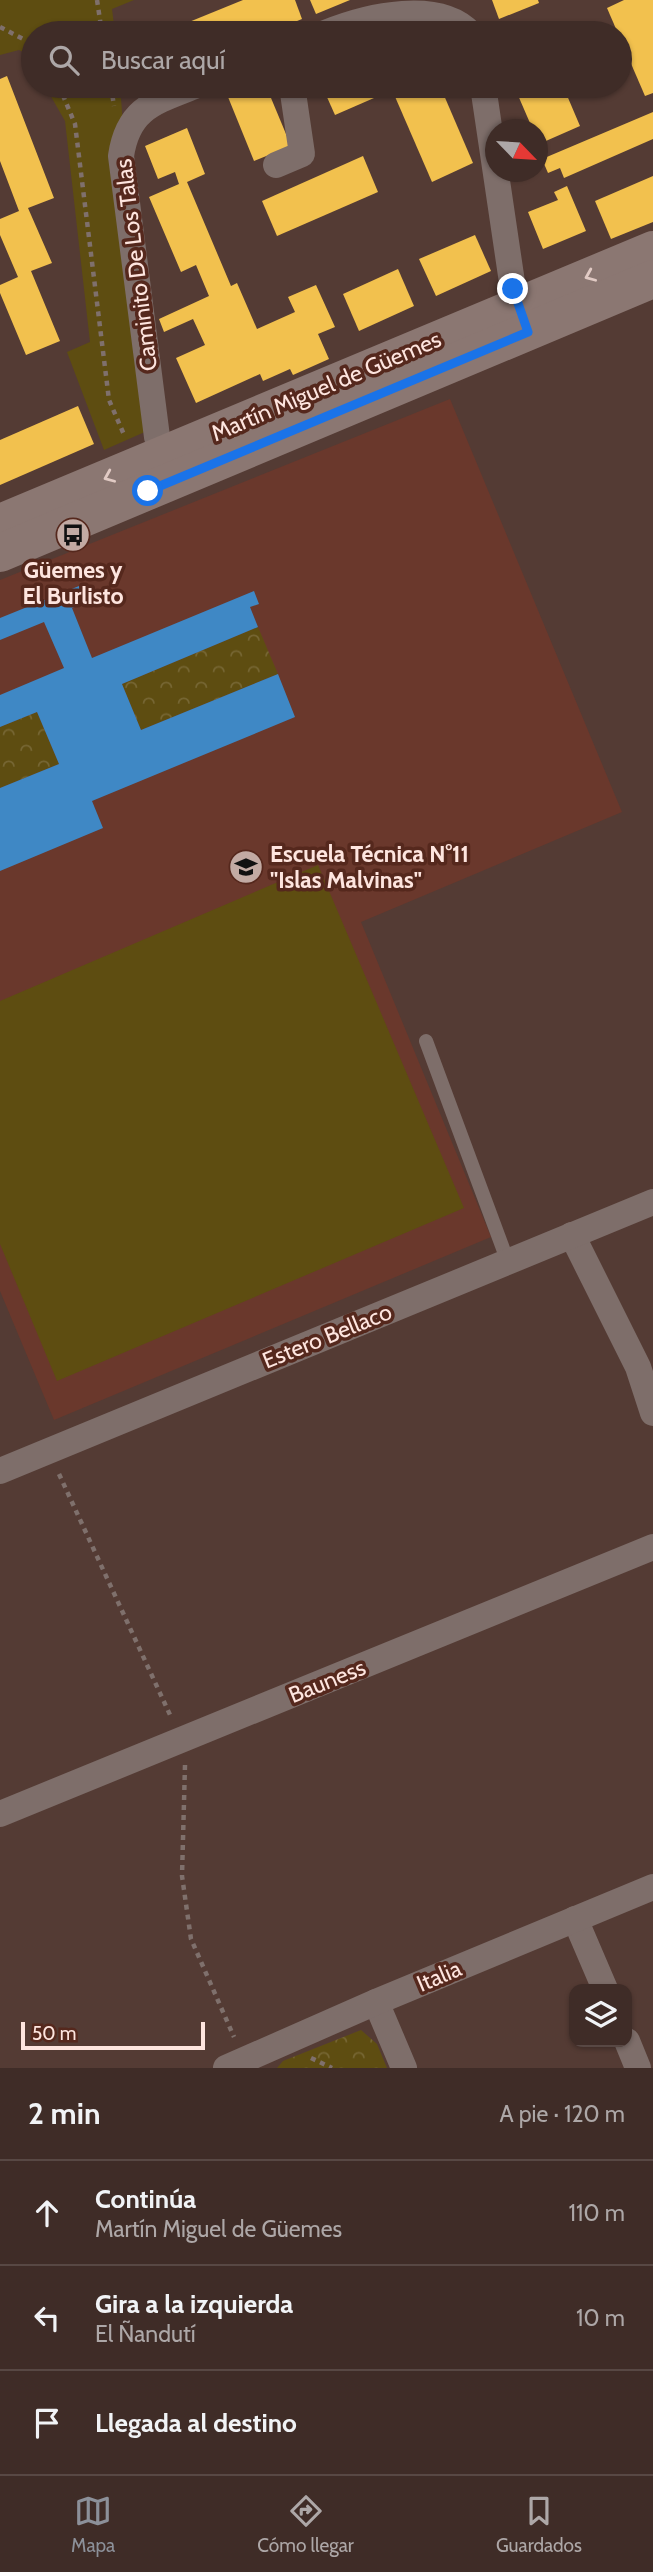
<!DOCTYPE html>
<html lang="es">
<head>
<meta charset="utf-8">
<style>
	:root { --surface:#3f2c27; --page:#4a3833; --text:#f1f3f6; --muted:#ada7a7; --line:#584844; --accent:#8c9099 }
	body { margin:0; font-family:Cabin,sans-serif; background:var(--page); color:var(--text) }
	.controls { position:absolute; right:21px; bottom:21px; display:grid; overflow:hidden; border-radius:14px; box-shadow:0 2px 5px #0004 }
	.controls button { width:63px; height:63px; display:grid; place-items:center; padding:0; border:0; border-bottom:2px solid var(--line); background:var(--surface); color:var(--text); font:35px sans-serif }
	.compass { position:absolute; left:485px; top:119px; width:63px; height:63px; border-radius:50%; background:var(--surface); box-shadow:0 2px 5px #0004; rotate:115deg }
	.scale { position:absolute; left:21px; bottom:18px; width:184px; box-sizing:border-box; padding-left:7px; border:4px solid #fee5df; border-top:0; font-size:19px; line-height:24px; white-space:nowrap; color:#fee5df; -webkit-text-stroke:5px #55281d; paint-order:stroke }
	.stop { position:absolute; width:21px; height:21px; margin:-16px; border:5px solid #1a73e8; border-radius:50%; background:#fff }
	.stop.end { background:#1a73e8; border-color:#fff; box-shadow:0 2px 7px #0008 }
	.list { margin:0; padding:0; list-style:none }
	h2 { display:flex; justify-content:space-between; align-items:center; height:91px; margin:0; padding:0 28px; font-size:30px }
	h2 small { font-size:23px; font-weight:400; color:var(--muted) }
	.list li { display:grid; grid-template-columns:46px 1fr auto; gap:21px; align-items:center; box-sizing:border-box; height:105px; padding:0 28px; border-top:2px solid var(--line) }
	.list b { display:block; font-size:26px; white-space:nowrap }
	.list p { margin:0; font-size:23px; white-space:nowrap; color:var(--muted) }
	.list em { font-size:23px; font-style:normal; color:var(--muted) }
	.icon { flex:none; width:38px; height:38px; fill:none; stroke:currentColor; stroke-width:2; stroke-linecap:round; stroke-linejoin:round }
	.map { position:relative; flex:none; width:653px; height:2068px; overflow:hidden }
	.search { position:absolute; background:var(--surface); box-shadow:0 2px 5px #0004; left:21px; right:21px; top:21px; height:77px; display:flex; align-items:center; gap:18px; box-sizing:border-box; padding:0 24px; border-radius:38px; color:var(--muted); font-size:26px }
	.sheet { height:406px; background:var(--surface) }
	nav { display:flex; justify-content:space-around; align-items:center; box-sizing:border-box; height:98px; border-top:2px solid var(--line); background:var(--surface); font-size:19px; color:var(--muted) }
	nav a { display:grid; justify-items:center; gap:4px }
	nav .on { color:var(--accent) }
	.map>svg:first-child { display:block }
</style>
</head>
<body>
<div class="map">
<svg width="653" height="2068" viewBox="0 0 653 2068">
	<defs>
		<pattern id="park-crowns" width="20" height="18" patternUnits="userSpaceOnUse" patternTransform="scale(1.75)"><rect width="20" height="18" fill="#5e4d11"/><path d="M2 6a3 3 0 1 1 6 0M12 15a3 3 0 1 1 6 0" fill="none" stroke="#766633"/></pattern>
	</defs>
	<rect width="100%" height="100%" fill="#543b34"/>
	<polygon fill="#6a382c" points="450,399 622,812 361,922 491,1237 54,1420 0,1291 0,580"/>
	<g fill="#5e4d11">
		<polygon points="0,0 134,0 112,9 115,33 33,33 33,64 27,54 19,50 0,55"/>
		<polygon points="45,86 120,86 147,431 104,450 67,352 90,342 65,121"/>
		<polygon points="318,865 464,1208 57,1381 0,1244 0,1001"/>
	</g>
	<g fill="url(#park-crowns)">
		<polygon points="258,627 278,674 141,730 122,684"/>
		<polygon points="37,712 59,764 0,788 0,727"/>
		<polygon points="361,2030 377,2044 387,2068 277,2068 283,2061"/>
	</g>
	<g fill="#f2c14e">
		<polygon points="243,0 295,0 302,19 268,33 162,33"/>
		<polygon points="310,0 350,0 316,14"/>
		<polygon points="492,0 538,0 539,3 499,19"/>
		<polygon points="624,0 653,0 653,93 645,96 607,8"/>
		<polygon points="7,76 54,198 28,208 52,263 31,271 60,341 26,355 0,293 0,285 18,277 0,235 0,219 19,211 0,161 0,79"/>
		<polygon points="255,86 266,86 291,146 254,161 228,97"/>
		<polygon points="322,86 369,86 374,98 335,115"/>
		<polygon points="408,86 440,86 473,163 432,182 393,92"/>
		<polygon points="514,86 563,86 580,126 539,144 538,130 533,130"/>
		<polygon points="653,112 653,139 564,178 560,168 548,173 542,159"/>
		<polygon points="187,128 205,174 187,182 231,286 237,283 257,329 295,312 288,297 316,285 335,327 318,334 329,359 293,375 290,369 263,381 260,374 196,403 176,358 205,345 193,319 164,332 159,319 209,296 196,265 181,272 149,197 179,184 175,172 158,179 145,146"/>
		<polygon points="363,156 378,192 277,236 262,201"/>
		<polygon points="653,176 653,222 611,239 595,201"/>
		<polygon points="567,186 586,231 543,249 528,212 558,200 554,192"/>
		<polygon points="475,235 491,271 436,296 419,259"/>
		<polygon points="398,269 414,306 359,331 343,294"/>
		<polygon points="78,406 94,444 0,485 0,440"/>
	</g>
	<polygon fill="#3f88c5" points="79,586 86,602 72,608 92,658 254,591 259,604 250,607 258,627 122,684 141,730 278,674 295,717 92,801 103,828 0,871 0,788 59,764 37,712 0,727 0,695 64,668 44,622 0,640 0,618"/>
	<g fill="none" stroke-linecap="round" stroke-linejoin="round">
		<g stroke="#7f706c" stroke-width="4.5" stroke-dasharray="5 5" stroke-linecap="butt">
			<polyline points="97,0 102,33"/>
			<polyline points="0,27 29,42 33,47"/>
			<polyline points="59,86 75,124 109,400 125,437"/>
			<polyline points="111,86 114,106"/>
			<polyline points="59,1474 171,1717"/>
			<polyline points="185,1765 182,1876 191,1939 234,2037"/>
			<polyline points="311,2058 332,2068"/>
		</g>
		<polyline stroke="#7e6e6a" stroke-width="14" points="426,1041 508,1262"/>
		<g stroke="#7e6e6a" stroke-width="26">
			<path d="M325 33C369 15 439 0 470 33"/>
			<polyline points="483,86 513,289 524,320"/>
			<polyline points="276,165 302,154 292,86"/>
			<path d="M171 469 157 437 121 156C128 108 155 102 195 86"/>
			<polyline points="572,1235 638,1367 653,1413"/>
			<polyline points="0,1471 653,1202"/>
			<polyline points="0,1814 653,1547"/>
			<polyline points="575,1919 605,1989"/>
			<polyline points="376,2002 404,2068"/>
			<polyline points="627,2041 638,2068"/>
			<polyline points="226,2068 376,2002 653,1887"/>
		</g>
		<g stroke="#8b7772" stroke-width="38">
			<polyline points="0,523 653,250"/>
			<polyline points="0,553 653,279"/>
		</g>
	</g>
	<defs><path id="oneway-chevron" d="M-2-3.5L2.5 0L-2 3.5" fill="none" stroke-width="1.6" stroke-linecap="round" stroke-linejoin="round" transform="scale(1.75)"/></defs>
	<g stroke="#e1cac4">
		<use href="#oneway-chevron" transform="translate(590 276) rotate(157)"/>
		<use href="#oneway-chevron" transform="translate(109 477) rotate(157)"/>
	</g>
	<g fill="none" stroke-linecap="round" stroke-linejoin="round">
		<polyline stroke="#1a73e8" stroke-width="9" points="148,491 528,332 513,289"/>
	</g>
	<defs>
		<g id="bus-disc" transform="scale(1.75)"><circle r="9.5" fill="#c2aaa3" stroke="#55281d"/><path d="M-5-6H5V4H4V6H2V4H-2V6H-4V4H-5ZM-3.5-4V0h7V-4ZM-3.5 1.2v1.5H-2V1.2ZM2 1.2v1.5H3.5V1.2Z" fill="#111"/></g>
		<g id="school-disc" transform="scale(1.75)"><circle r="9.5" fill="#c2aaa3" stroke="#55281d"/><path d="M0-5L7-2L0 1L-7-2ZM-4 1L0 2.5L4 1V4Q0 6-4 4Z" fill="#111"/></g>
	</defs>
	<g fill-rule="evenodd">
		<use href="#bus-disc" x="73" y="535"/>
		<use href="#school-disc" x="246" y="867"/>
	</g>
	<g text-anchor="middle" dominant-baseline="central" stroke-width="7" stroke-linejoin="round" paint-order="stroke">
		<g font-size="23" fill="#fee5df" stroke="#55281d">
			<text transform="translate(136 265) rotate(-97)">Caminito De Los Talas</text>
			<text transform="translate(326 386) rotate(-23)">Martín Miguel de Güemes</text>
			<text transform="translate(327 1336) rotate(-22)">Estero Bellaco</text>
			<text transform="translate(327 1681) rotate(-22)">Bauness</text>
			<text transform="translate(439 1976) rotate(-23)">Italia</text>
		</g>
		<g font-size="23" font-weight="bold" fill="#fee5df" stroke="#55281d">
			<text x="73" y="570">Güemes y<tspan x="73" dy="26">El Burlisto</tspan></text>
			<text x="270" y="854" text-anchor="start">Escuela Técnica N°11<tspan x="270" dy="26">"Islas Malvinas"</tspan></text>
		</g>
	</g>
</svg>
<div class="controls">
<button><svg class="icon" aria-label="layers" viewBox="0 0 24 24"><path d="M12 4l9 5-9 5-9-5zM3 14l9 5 9-5"/></svg></button>
</div>
<svg class="compass" viewBox="-18 -18 36 36"><path d="M0-13l5 13h-10z" fill="#e53935"/><path d="M0 13l5-13h-10z" fill="#ada7a7"/></svg>
<div class="scale">50 m</div>
<div class="stop" style="left:148px;top:491px"></div>
<div class="stop end" style="left:513px;top:289px"></div>
<div class="search"><svg class="icon" aria-label="search" viewBox="0 0 24 24"><circle cx="10" cy="10" r="6"/><path d="M15 15l6 6"/></svg>Buscar aquí</div>
</div>
<section class="sheet">
<h2>2 min<small>A pie · 120 m</small></h2>
<ul class="list">
<li><svg class="icon" aria-label="ahead" viewBox="0 0 24 24"><path d="M12 20V5M6 11l6-6 6 6"/></svg><div><b>Continúa</b><p>Martín Miguel de Güemes</p></div><em>110 m</em></li>
<li><svg class="icon" aria-label="left" viewBox="0 0 24 24"><path d="M17 20v-9H6M10 6l-5 5 5 5"/></svg><div><b>Gira a la izquierda</b><p>El Ñandutí</p></div><em>10 m</em></li>
<li><svg class="icon" aria-label="arrive" viewBox="0 0 24 24"><path d="M6 21V4h12l-3 4 3 4H6"/></svg><div><b>Llegada al destino</b></div></li>
</ul>
</section>
<nav>
<a class="on"><svg class="icon" aria-label="map" viewBox="0 0 24 24"><path d="M3 6l6-2 6 2 6-2v14l-6 2-6-2-6 2zM9 4v14M15 6v14"/></svg>Mapa</a>
<a><svg class="icon" aria-label="directions" viewBox="0 0 24 24"><path d="M12 3l9 9-9 9-9-9zM9 14v-3h6M13 9l2 2-2 2"/></svg>Cómo llegar</a>
<a><svg class="icon" aria-label="saved" viewBox="0 0 24 24"><path d="M7 4h10v16l-5-4-5 4z"/></svg>Guardados</a>
</nav>
</body>
</html>
